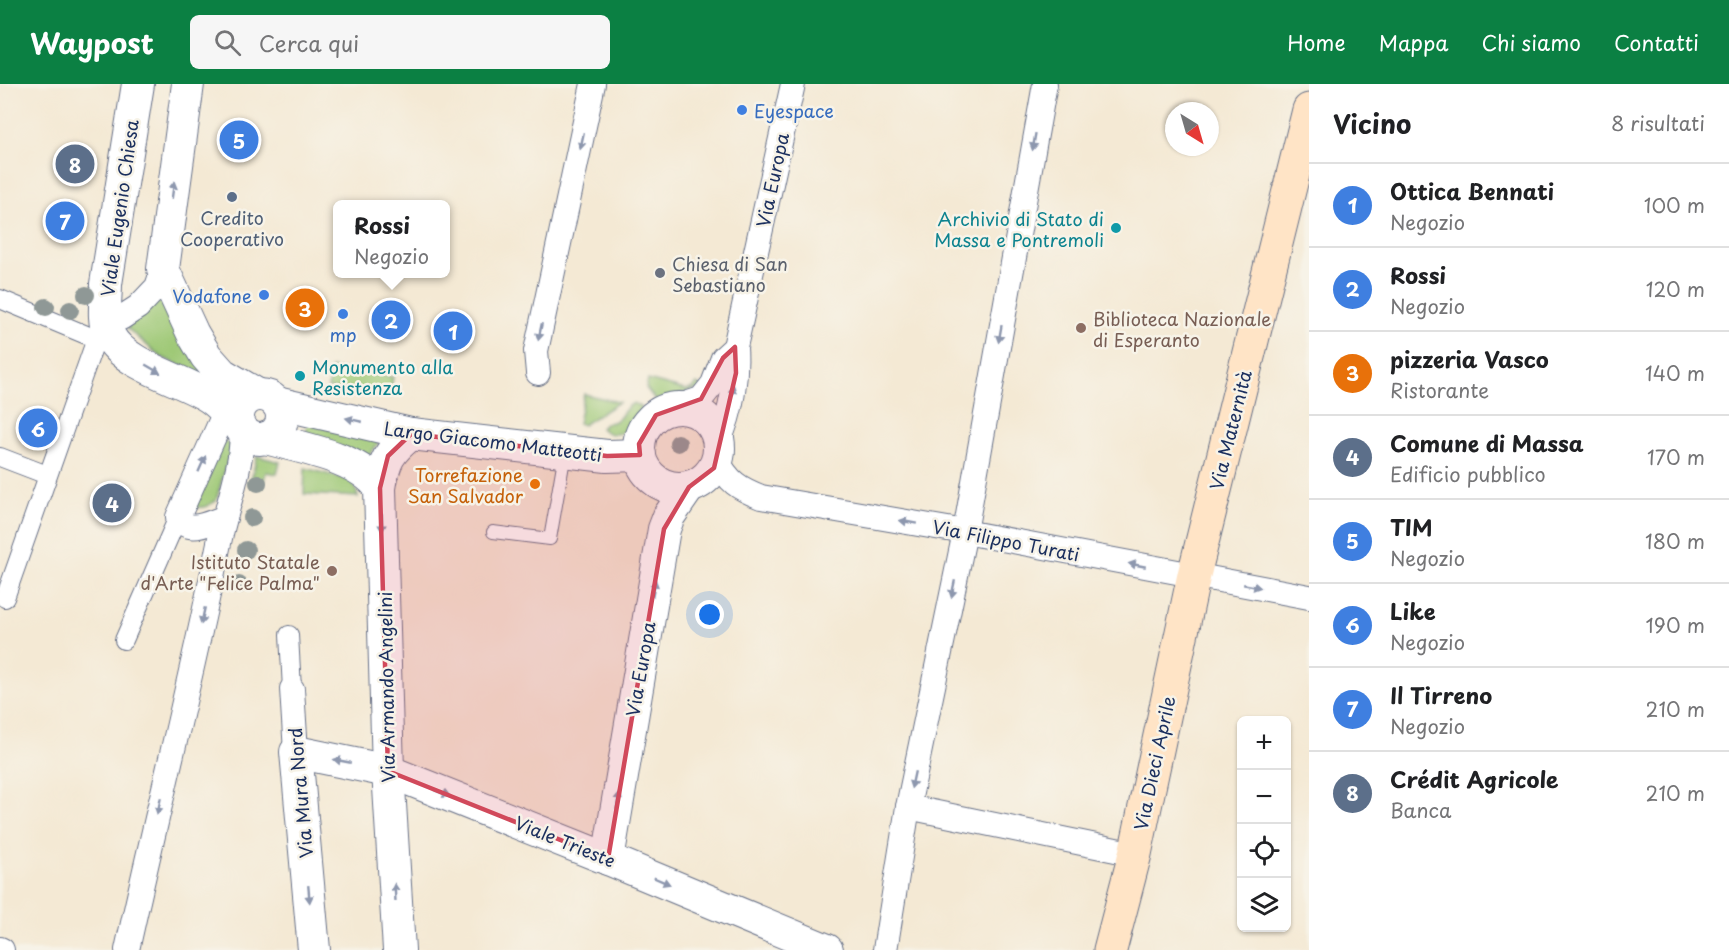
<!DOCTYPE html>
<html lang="it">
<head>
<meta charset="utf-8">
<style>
	:root { --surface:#fff; --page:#f6f6f6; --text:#202124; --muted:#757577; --line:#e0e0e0; --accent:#0b8043 }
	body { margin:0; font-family:"Playpen Sans",sans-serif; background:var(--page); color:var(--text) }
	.controls { position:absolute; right:18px; bottom:18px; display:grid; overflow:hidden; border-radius:9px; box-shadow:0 2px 4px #0004 }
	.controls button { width:54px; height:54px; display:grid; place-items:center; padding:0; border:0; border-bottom:2px solid var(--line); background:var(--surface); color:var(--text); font:30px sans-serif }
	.compass { position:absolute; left:1165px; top:18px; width:54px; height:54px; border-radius:50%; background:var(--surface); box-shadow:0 2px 4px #0004; rotate:143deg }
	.you { position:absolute; left:710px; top:531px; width:21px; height:21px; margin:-15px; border:4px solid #fff; border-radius:50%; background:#1a73e8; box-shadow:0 0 0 9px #1a73e833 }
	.badge { display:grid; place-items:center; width:39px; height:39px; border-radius:50%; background:var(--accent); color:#fff; font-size:20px; font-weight:700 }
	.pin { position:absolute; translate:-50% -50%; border:3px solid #fff; box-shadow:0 2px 6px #0006 }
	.popup { position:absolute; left:333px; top:116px; width:117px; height:78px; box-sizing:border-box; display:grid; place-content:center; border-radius:9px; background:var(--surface); filter:drop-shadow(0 2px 4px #0005); font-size:20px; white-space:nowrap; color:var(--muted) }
	.popup b { font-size:22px; color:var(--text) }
	.popup::after { content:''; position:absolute; left:50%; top:100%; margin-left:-12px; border:12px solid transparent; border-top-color:var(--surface) }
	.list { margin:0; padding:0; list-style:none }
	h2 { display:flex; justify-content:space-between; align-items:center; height:78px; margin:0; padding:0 24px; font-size:26px }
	h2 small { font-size:20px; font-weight:400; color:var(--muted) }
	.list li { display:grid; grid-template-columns:39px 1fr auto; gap:18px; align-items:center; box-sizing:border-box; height:84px; padding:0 24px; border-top:2px solid var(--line) }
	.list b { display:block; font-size:22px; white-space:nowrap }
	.list p { margin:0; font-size:20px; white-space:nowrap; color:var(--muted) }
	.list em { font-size:20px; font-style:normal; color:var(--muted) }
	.icon { flex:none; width:33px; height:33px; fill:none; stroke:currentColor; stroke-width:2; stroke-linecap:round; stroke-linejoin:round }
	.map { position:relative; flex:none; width:1309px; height:866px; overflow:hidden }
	header { display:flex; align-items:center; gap:36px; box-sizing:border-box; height:84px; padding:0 30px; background:var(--accent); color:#fff }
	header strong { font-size:28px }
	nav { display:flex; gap:33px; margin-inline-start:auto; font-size:21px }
	.search { width:420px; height:54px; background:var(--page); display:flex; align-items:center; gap:15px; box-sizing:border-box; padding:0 21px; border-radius:9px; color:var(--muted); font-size:22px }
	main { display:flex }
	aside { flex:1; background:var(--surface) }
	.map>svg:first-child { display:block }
</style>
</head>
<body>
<header>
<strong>Waypost</strong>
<div class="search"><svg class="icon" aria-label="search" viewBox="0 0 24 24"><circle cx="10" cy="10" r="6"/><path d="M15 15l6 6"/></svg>Cerca qui</div>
<nav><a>Home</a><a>Mappa</a><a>Chi siamo</a><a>Contatti</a></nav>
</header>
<main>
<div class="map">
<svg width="1309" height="866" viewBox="0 0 1309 866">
	<rect width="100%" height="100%" fill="#f7f3e8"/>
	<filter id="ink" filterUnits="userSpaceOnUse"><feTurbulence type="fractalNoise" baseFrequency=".0167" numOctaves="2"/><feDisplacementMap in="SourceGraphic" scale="12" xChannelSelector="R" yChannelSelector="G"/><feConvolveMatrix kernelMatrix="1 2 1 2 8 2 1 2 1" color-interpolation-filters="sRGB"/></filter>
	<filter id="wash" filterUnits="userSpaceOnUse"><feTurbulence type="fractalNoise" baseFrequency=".008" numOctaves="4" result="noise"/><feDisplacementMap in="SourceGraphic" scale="24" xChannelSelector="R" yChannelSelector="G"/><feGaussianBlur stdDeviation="1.35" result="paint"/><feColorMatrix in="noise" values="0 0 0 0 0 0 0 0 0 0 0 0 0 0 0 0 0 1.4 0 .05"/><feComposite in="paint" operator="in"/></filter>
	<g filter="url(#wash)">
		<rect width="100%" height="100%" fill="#f4e9d4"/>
		<g fill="#9dc875" stroke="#5c7c6a" stroke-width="1.5">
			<polygon points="159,213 209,294 161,273 128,245 129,240"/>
			<polygon points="331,284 393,293 390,313 328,304"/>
			<polygon points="648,296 685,306 691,305 697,300 702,304 656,317 646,304"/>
			<polygon points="584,310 619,318 583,341 578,339"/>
			<path d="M634 319 641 323 642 326C638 343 615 359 601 344L606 339C625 338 619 326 634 319Z"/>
			<polygon points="307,338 382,354 370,370 367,379 306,355"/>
			<polygon points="223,357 232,360 216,417 205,423 191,424"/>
			<polygon points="257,372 280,378 277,390 266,388 262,404 250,401"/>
			<polygon points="305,384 353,397 358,413 304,410"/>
		</g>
	</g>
	<g filter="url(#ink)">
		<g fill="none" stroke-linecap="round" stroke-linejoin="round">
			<g stroke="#677087" stroke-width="14">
				<polyline id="service" points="493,448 550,455 565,369"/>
			</g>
			<g stroke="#677087" stroke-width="20">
				<g id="pedestrian">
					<polyline points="0,215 96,255"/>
					<polyline points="0,373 47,391"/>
					<polyline points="5,514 96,255 108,249"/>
					<polyline points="289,551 292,605"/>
					<polyline points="124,556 178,433"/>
				</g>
			</g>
			<g stroke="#677087" stroke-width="26">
				<g id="minor">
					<polyline points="105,227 108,232 121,234 138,223 157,203 163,185"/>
					<polyline points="538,289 536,267 593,0"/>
					<polyline points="674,324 701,315 713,300 723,274 735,263"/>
					<path d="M719 356C732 328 737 293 735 263L793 0"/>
					<path d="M717 376C729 398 738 404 761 413L965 448 1309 513"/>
					<path d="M224 434C207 439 189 451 178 433L221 337 224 333 230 332"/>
					<polyline points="292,605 296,668"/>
					<polyline points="908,723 1135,770"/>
					<polyline points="0,865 2,866"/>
					<path d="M127 866C157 729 192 592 220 454 227 421 245 376 241 343"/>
					<polyline points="885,866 908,723 965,448 1045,0"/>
				</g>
			</g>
			<g stroke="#677087" stroke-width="34">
				<g id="tertiary">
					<path d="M138 0 106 200C106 215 102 236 109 251 124 282 183 295 211 314 222 322 232 333 241 343"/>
					<polyline points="188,0 163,185 193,250 206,272 222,290 258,311"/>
					<circle cx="260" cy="333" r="22"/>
					<polyline points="277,319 411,350 607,372 640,371"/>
					<circle cx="679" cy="364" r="40"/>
					<path d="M266 354C301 364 359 373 380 404"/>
					<polyline points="608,775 664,445 669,432 689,403"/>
					<polyline points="314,866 296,668 388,687 608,775 827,866"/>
					<path d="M399 866 388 687 380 404C384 377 389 367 411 350"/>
				</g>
			</g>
			<g stroke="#677087" stroke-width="35">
				<polyline id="secondary" points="1110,866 1135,770 1194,491 1309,26"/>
			</g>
			<use href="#service" stroke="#fff" stroke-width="12"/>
			<use href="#pedestrian" stroke="#fff" stroke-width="18"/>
			<use href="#minor" stroke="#fff" stroke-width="24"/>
			<use href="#tertiary" stroke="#fff" stroke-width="32"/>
			<use href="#secondary" stroke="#ffe4c6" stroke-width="33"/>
		</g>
		<g fill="#8f9896">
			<circle cx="86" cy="211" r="9"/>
			<circle cx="46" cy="223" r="9"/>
			<circle cx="70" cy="226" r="9"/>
			<circle cx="678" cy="359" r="9"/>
			<circle cx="258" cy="399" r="9"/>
			<circle cx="252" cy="434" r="9"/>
			<circle cx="246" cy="466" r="9"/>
			<circle cx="239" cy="501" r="9"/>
		</g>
		<defs><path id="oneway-solid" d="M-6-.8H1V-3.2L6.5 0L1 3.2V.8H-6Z" transform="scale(1.5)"/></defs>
		<g fill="#8d97ae">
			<use href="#oneway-solid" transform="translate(582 57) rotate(102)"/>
			<use href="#oneway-solid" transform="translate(1034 58) rotate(100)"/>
			<use href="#oneway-solid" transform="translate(173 106) rotate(-82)"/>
			<use href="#oneway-solid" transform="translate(540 248) rotate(102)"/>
			<use href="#oneway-solid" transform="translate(1000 250) rotate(100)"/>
			<use href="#oneway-solid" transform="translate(153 285) rotate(30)"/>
			<use href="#oneway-solid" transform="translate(732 310) rotate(-77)"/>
			<use href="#oneway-solid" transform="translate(354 336) rotate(-167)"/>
			<use href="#oneway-solid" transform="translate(202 380) rotate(-66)"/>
			<use href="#oneway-solid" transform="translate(908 438) rotate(-170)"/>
			<use href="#oneway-solid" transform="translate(382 439) rotate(89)"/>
			<use href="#oneway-solid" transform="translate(1137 481) rotate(-169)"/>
			<use href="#oneway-solid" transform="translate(1252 502) rotate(11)"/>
			<use href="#oneway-solid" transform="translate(654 504) rotate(-80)"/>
			<use href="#oneway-solid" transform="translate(953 505) rotate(102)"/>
			<use href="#oneway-solid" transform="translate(203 532) rotate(102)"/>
			<use href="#oneway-solid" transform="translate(342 677) rotate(-169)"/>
			<use href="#oneway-solid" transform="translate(913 696) rotate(102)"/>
			<use href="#oneway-solid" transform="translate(442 709) rotate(22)"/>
			<use href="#oneway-solid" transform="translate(618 717) rotate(-80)"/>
			<use href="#oneway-solid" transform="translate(159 722) rotate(102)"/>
			<use href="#oneway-solid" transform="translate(662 797) rotate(23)"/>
			<use href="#oneway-solid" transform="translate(395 808) rotate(-93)"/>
			<use href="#oneway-solid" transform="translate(309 810) rotate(85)"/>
		</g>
	</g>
	<path fill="#d1495b" fill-opacity="0.2" stroke="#d1495b" stroke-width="4.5" stroke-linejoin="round" d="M735 263 736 289 714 384 689 403 664 445 608 775 388 687 380 404 388 372 411 350 607 372 640 371 639 360 656 331 701 315 723 274Z"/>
	<g fill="#3f7fe0" stroke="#f7f3e8" stroke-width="2">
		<circle cx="742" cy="26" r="6"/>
		<circle cx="264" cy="211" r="6"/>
		<circle cx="343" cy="230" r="6"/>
	</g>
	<circle fill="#5c6f8a" stroke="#f7f3e8" stroke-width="2" cx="232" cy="113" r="6"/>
	<g fill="#0f9aa8" stroke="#f7f3e8" stroke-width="2">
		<circle cx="1116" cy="144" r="6"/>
		<circle cx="300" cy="292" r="6"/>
	</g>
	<circle fill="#6b7280" stroke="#f7f3e8" stroke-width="2" cx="660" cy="189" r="6"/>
	<g fill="#8d6e63" stroke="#f7f3e8" stroke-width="2">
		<circle cx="1081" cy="244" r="6"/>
		<circle cx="332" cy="487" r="6"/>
	</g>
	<circle fill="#e8710a" stroke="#f7f3e8" stroke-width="2" cx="535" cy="400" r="6"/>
	<g text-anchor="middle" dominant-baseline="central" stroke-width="5" stroke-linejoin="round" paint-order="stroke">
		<g font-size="18" fill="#366cbe" stroke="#f7f3e8" text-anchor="start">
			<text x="754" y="26">Eyespace</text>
			<text x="252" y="211" text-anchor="end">Vodafone</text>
			<text x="343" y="250" text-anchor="middle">mp</text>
		</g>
		<g font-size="18" fill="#1b2f5e" stroke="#f7f3e8">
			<text transform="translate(772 96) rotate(-78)">Via Europa</text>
			<text transform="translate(119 124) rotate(-82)">Viale Eugenio Chiesa</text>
			<text transform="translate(1230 346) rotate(-76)">Via Maternità</text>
			<text transform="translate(493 357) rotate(7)">Largo Giacomo Matteotti</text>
			<text transform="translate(1006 456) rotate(11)">Via Filippo Turati</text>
			<text transform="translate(640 585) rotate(-80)">Via Europa</text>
			<text transform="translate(386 603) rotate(-91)">Via Armando Angelini</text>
			<text transform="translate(1154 679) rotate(-78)">Via Dieci Aprile</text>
			<text transform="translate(300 709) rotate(-95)">Via Mura Nord</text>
			<text transform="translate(565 757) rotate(22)">Viale Trieste</text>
		</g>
		<g font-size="18" fill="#4e5e75" stroke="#f7f3e8">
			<text x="232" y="133">Credito<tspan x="232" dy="21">Cooperativo</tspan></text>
		</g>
		<g font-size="18" fill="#0d838f" stroke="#f7f3e8" text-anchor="end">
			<text x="1104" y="134">Archivio di Stato di<tspan x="1104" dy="21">Massa e Pontremoli</tspan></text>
			<text x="312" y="282" text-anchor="start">Monumento alla<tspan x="312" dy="21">Resistenza</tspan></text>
		</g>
		<g font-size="18" fill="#5b616d" stroke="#f7f3e8" text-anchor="start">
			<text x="672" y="179">Chiesa di San<tspan x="672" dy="21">Sebastiano</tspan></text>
		</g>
		<g font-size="18" fill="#785e54" stroke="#f7f3e8" text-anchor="start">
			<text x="1093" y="234">Biblioteca Nazionale<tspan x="1093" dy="21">di Esperanto</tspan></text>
			<text x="320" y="477" text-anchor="end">Istituto Statale<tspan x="320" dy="21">d'Arte "Felice Palma"</tspan></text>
		</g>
		<g font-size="18" fill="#c56008" stroke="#f7f3e8" text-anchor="end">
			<text x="523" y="390">Torrefazione<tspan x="523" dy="21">San Salvador</tspan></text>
		</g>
	</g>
</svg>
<div class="controls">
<button>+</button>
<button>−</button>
<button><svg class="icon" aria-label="locate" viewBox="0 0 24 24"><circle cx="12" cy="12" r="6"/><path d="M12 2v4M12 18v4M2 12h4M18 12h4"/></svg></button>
<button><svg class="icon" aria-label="layers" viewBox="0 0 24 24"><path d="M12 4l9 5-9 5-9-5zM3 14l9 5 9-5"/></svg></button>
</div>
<svg class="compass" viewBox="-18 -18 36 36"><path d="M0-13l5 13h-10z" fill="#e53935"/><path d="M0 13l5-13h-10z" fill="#757577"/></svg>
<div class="you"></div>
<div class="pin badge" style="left:453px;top:247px;background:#3f7fe0">1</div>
<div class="pin badge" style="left:391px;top:236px;background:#3f7fe0">2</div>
<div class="popup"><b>Rossi</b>Negozio</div>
<div class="pin badge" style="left:305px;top:224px;background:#e8710a">3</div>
<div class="pin badge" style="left:112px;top:419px;background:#5c6f8a">4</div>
<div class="pin badge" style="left:239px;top:56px;background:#3f7fe0">5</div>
<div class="pin badge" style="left:38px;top:344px;background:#3f7fe0">6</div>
<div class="pin badge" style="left:65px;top:137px;background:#3f7fe0">7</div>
<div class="pin badge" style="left:75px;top:80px;background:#5c6f8a">8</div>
</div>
<aside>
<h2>Vicino<small>8 risultati</small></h2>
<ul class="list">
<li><span class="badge" style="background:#3f7fe0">1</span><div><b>Ottica Bennati</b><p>Negozio</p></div><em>100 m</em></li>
<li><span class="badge" style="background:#3f7fe0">2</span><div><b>Rossi</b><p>Negozio</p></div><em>120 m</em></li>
<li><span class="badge" style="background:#e8710a">3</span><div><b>pizzeria Vasco</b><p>Ristorante</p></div><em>140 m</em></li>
<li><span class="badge" style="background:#5c6f8a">4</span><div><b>Comune di Massa</b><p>Edificio pubblico</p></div><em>170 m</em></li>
<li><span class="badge" style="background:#3f7fe0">5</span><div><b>TIM</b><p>Negozio</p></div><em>180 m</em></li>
<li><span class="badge" style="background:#3f7fe0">6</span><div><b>Like</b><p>Negozio</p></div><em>190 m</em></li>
<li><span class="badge" style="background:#3f7fe0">7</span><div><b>Il Tirreno</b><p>Negozio</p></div><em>210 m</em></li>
<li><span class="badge" style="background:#5c6f8a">8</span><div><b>Crédit Agricole</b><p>Banca</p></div><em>210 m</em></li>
</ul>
</aside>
</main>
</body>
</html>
